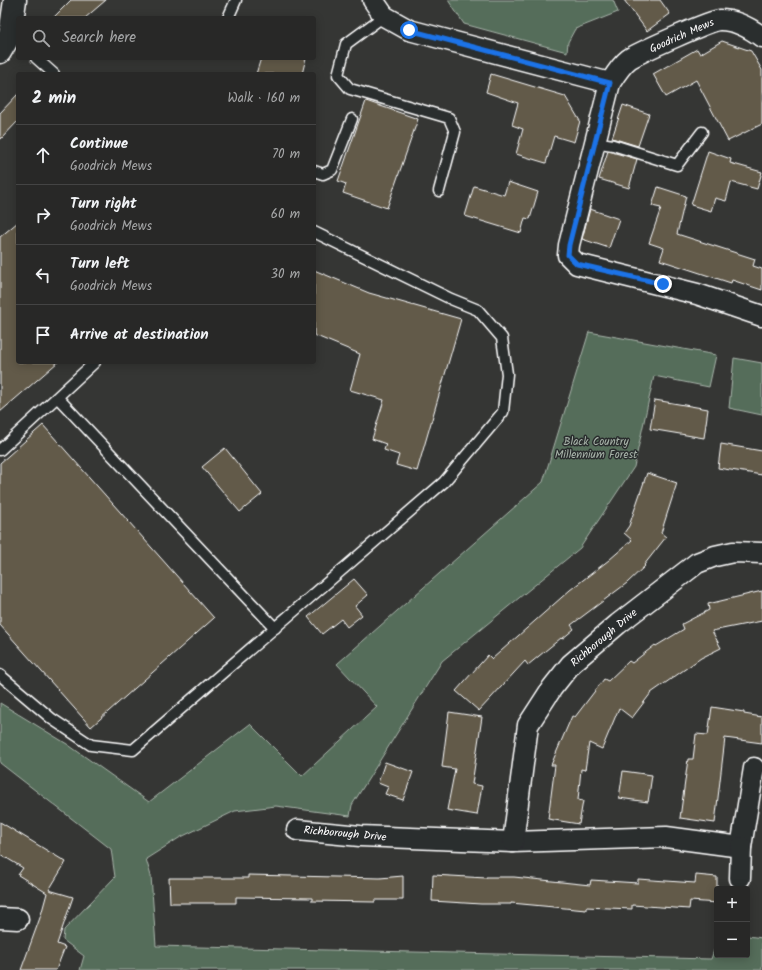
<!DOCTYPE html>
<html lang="en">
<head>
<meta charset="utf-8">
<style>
	:root { --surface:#282827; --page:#343433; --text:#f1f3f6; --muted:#a5a6a7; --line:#444 }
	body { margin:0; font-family:Kalam,sans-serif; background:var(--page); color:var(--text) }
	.controls { position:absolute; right:12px; bottom:12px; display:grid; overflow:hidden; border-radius:4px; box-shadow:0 2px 10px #0003 }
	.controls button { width:36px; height:36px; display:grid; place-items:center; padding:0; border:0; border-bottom:1px solid var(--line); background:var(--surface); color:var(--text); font:20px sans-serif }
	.stop { position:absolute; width:12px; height:12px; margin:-9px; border:3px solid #1a73e8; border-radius:50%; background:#fff }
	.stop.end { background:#1a73e8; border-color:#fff; box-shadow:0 1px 4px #0008 }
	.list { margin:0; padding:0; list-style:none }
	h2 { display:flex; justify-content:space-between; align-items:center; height:52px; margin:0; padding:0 16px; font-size:17px }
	h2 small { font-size:13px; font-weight:400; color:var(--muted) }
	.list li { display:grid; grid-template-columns:26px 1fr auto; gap:12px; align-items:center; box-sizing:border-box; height:60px; padding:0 16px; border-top:1px solid var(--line) }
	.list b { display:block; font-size:15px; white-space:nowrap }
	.list p { margin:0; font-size:13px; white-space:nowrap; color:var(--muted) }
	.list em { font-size:13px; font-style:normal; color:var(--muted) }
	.icon { flex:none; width:22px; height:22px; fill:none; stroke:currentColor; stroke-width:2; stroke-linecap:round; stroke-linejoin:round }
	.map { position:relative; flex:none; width:762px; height:970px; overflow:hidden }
	.search { position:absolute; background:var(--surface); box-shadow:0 2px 10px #0003; left:16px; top:16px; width:300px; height:44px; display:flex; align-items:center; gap:10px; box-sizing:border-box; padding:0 14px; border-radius:4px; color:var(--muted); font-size:15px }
	.panel { position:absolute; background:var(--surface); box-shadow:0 2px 10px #0003; left:16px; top:72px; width:300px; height:292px; border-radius:4px }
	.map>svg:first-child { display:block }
</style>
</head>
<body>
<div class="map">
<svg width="762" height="970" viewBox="0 0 762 970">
	<rect width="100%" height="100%" fill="#353634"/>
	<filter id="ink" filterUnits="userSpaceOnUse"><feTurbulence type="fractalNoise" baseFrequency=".025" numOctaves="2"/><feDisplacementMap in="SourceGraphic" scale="8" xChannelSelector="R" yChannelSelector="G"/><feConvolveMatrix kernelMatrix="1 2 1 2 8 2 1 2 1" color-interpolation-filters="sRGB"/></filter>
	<g filter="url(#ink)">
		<g fill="#546d5a" stroke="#aab6ac">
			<polygon points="448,0 613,0 618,12 575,29 568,42 567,52 464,24"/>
			<polygon points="589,332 716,355 709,387 654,376 634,467 580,548 442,661 352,805 350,816 276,806 235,811 179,838 146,859 151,876 156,946 711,959 717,942 717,955 747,955 747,926 748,936 762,938 762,970 80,970 84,956 63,940 64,930 115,877 111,849 0,763 0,703 67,744 149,802 250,724 302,776 377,707 337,664 543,482"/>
			<polygon points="734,358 762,363 762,415 729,408"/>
		</g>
		<g fill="#625a4a" stroke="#fff">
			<polygon points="71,0 106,0 85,18 53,18"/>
			<polygon points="624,0 660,0 670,14 647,31"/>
			<polygon points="722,41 751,51 762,70 762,124 728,141 696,80 666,97 653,74 697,49 700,54"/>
			<polygon points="261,58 306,58 302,74 256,74"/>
			<polygon points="491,74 565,96 580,121 574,142 554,136 546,163 516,154 523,129 512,125 518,103 486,92"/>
			<polygon points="18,94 18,121 0,140 0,113"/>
			<polygon points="366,101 418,119 387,208 343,193 346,184 338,181"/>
			<polygon points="623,105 649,114 638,146 612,138"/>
			<polygon points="608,151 637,159 629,188 599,179"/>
			<polygon points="708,151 731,159 730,163 762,172 757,189 731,182 726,201 715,198 711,211 691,205"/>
			<polygon points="508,182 538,192 530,219 525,218 521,233 465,216 474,186 504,195"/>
			<polygon points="658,187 686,196 677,234 755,259 753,266 762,269 762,290 732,280 731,283 660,260 664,248 649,243 661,208 652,206"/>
			<polygon points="590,209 619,219 609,248 582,239"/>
			<polygon points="18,222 18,362 58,362 0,412 0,237"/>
			<polygon points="314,270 369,293 461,319 417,471 396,465 399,455 384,450 386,444 372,439 384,400 350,390 360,354 314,335"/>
			<polygon points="655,400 708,409 704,438 650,429"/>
			<polygon points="43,425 214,618 91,727 0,625 0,463"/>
			<polygon points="721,444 762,451 762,475 718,468"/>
			<polygon points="225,448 262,494 240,512 202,467"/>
			<polygon points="647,473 677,483 661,533 666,537 644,565 645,566 627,583 571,625 574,629 562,639 561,638 528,665 525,661 479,711 456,691 488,655 492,659 570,590 609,560 632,540 624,533 629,526"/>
			<polygon points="354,579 368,595 355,606 362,615 347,627 341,619 322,634 308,617"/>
			<polygon points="762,591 762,621 712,631 721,648 701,658 651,693 632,718 619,708 602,749 589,743 585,770 581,769 578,800 583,801 579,824 548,819 555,765 551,765 572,716 575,717 604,679 608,681 629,661 632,663 655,645 656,646 684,629 682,624 709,610 708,604"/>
			<polygon points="712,707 744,712 744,714 762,717 762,743 725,738 715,823 680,818 688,759 693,759 696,734 708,735"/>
			<polygon points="449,712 482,717 472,784 482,786 477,815 447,810 455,769 442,767"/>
			<polygon points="385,762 413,772 403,800 385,794 388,787 378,783"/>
			<polygon points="623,771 652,775 648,802 619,798"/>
			<polygon points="0,822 66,862 49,890 73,897 57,944 65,947 56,970 21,970 41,915 47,893 18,875 23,868 0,854"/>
			<polygon points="248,875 380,878 403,876 403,900 375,900 375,902 312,901 312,898 236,897 236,903 170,903 169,878 248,878"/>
			<polygon points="433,875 486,878 486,877 514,877 590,885 591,880 638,883 638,879 695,883 696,875 717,877 717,903 690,901 689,909 632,905 632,909 586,907 586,910 511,903 511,904 481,904 432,901"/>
		</g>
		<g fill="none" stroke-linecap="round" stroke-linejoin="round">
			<g stroke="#fff" stroke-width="13">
				<g id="lane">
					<polyline points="384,16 346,44 338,75 350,89 449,118 455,132 439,191"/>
					<polyline points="228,18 236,0"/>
					<polyline points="36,58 54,74"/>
					<polyline points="594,142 613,145 677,165 702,132"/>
					<polyline points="314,171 323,174 332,170 352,119"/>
					<polyline points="58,398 275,628"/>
					<polyline points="0,450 95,362"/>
					<polyline points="0,675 52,719 91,745 133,750 444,482 503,412 507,374 502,338 478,310 451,299 314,232"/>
				</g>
			</g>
			<g stroke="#fff" stroke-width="23">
				<g id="street">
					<polyline points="373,0 384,16 409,30 610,83"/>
					<path d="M762 37C750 28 735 20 720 20 711 20 638 53 629 59 621 65 615 75 610 83L569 245 568 255 577 264 697 294 762 316"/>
					<polyline points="297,830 360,836 513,842 666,837 741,847 754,768"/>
					<polyline points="513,842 528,725 552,688 571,664 618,624 697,563 715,556 733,552 762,553"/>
					<polyline points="740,878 741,847"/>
					<polyline points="0,918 18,919"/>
				</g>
			</g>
			<g stroke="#fff" stroke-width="25">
				<polyline id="secondary" points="0,52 10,35 15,0"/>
			</g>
			<use href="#lane" stroke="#2a2d2e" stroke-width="10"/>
			<use href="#street" stroke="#2a2d2e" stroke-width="20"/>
			<use href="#secondary" stroke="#2a2d2e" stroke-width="22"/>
		</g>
	</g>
	<g fill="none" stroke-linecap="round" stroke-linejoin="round" filter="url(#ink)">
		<polyline stroke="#1a73e8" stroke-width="5" points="409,30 610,83 569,245 568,255 577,264 663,284"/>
	</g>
	<g text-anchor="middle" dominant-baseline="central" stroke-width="3" stroke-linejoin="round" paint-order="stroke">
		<g font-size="11" fill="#fff" stroke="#2a2d2e">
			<text transform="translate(682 36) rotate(-24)">Goodrich Mews</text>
			<text transform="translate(604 638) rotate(-40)">Richborough Drive</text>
			<text transform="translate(345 834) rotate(5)">Richborough Drive</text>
		</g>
		<g font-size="11" fill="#aab6ac" stroke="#2a2d2e">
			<text x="596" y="442">Black Country<tspan x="596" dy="13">Millennium Forest</tspan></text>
		</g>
	</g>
</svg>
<div class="controls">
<button>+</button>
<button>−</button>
</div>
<div class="stop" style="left:409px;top:30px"></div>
<div class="stop end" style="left:663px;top:284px"></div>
<div class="search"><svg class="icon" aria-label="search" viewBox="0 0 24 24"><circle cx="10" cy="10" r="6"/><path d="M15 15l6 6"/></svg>Search here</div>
<section class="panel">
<h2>2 min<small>Walk · 160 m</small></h2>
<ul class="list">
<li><svg class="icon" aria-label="ahead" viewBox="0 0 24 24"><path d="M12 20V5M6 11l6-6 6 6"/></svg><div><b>Continue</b><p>Goodrich Mews</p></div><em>70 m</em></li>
<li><svg class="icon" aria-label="right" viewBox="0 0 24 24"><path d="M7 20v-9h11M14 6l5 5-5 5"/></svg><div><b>Turn right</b><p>Goodrich Mews</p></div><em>60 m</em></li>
<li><svg class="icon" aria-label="left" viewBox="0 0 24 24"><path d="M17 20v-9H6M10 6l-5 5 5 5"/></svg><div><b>Turn left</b><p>Goodrich Mews</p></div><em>30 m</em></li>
<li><svg class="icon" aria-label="arrive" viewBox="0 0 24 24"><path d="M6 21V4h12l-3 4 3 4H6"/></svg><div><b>Arrive at destination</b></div></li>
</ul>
</section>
</div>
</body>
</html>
